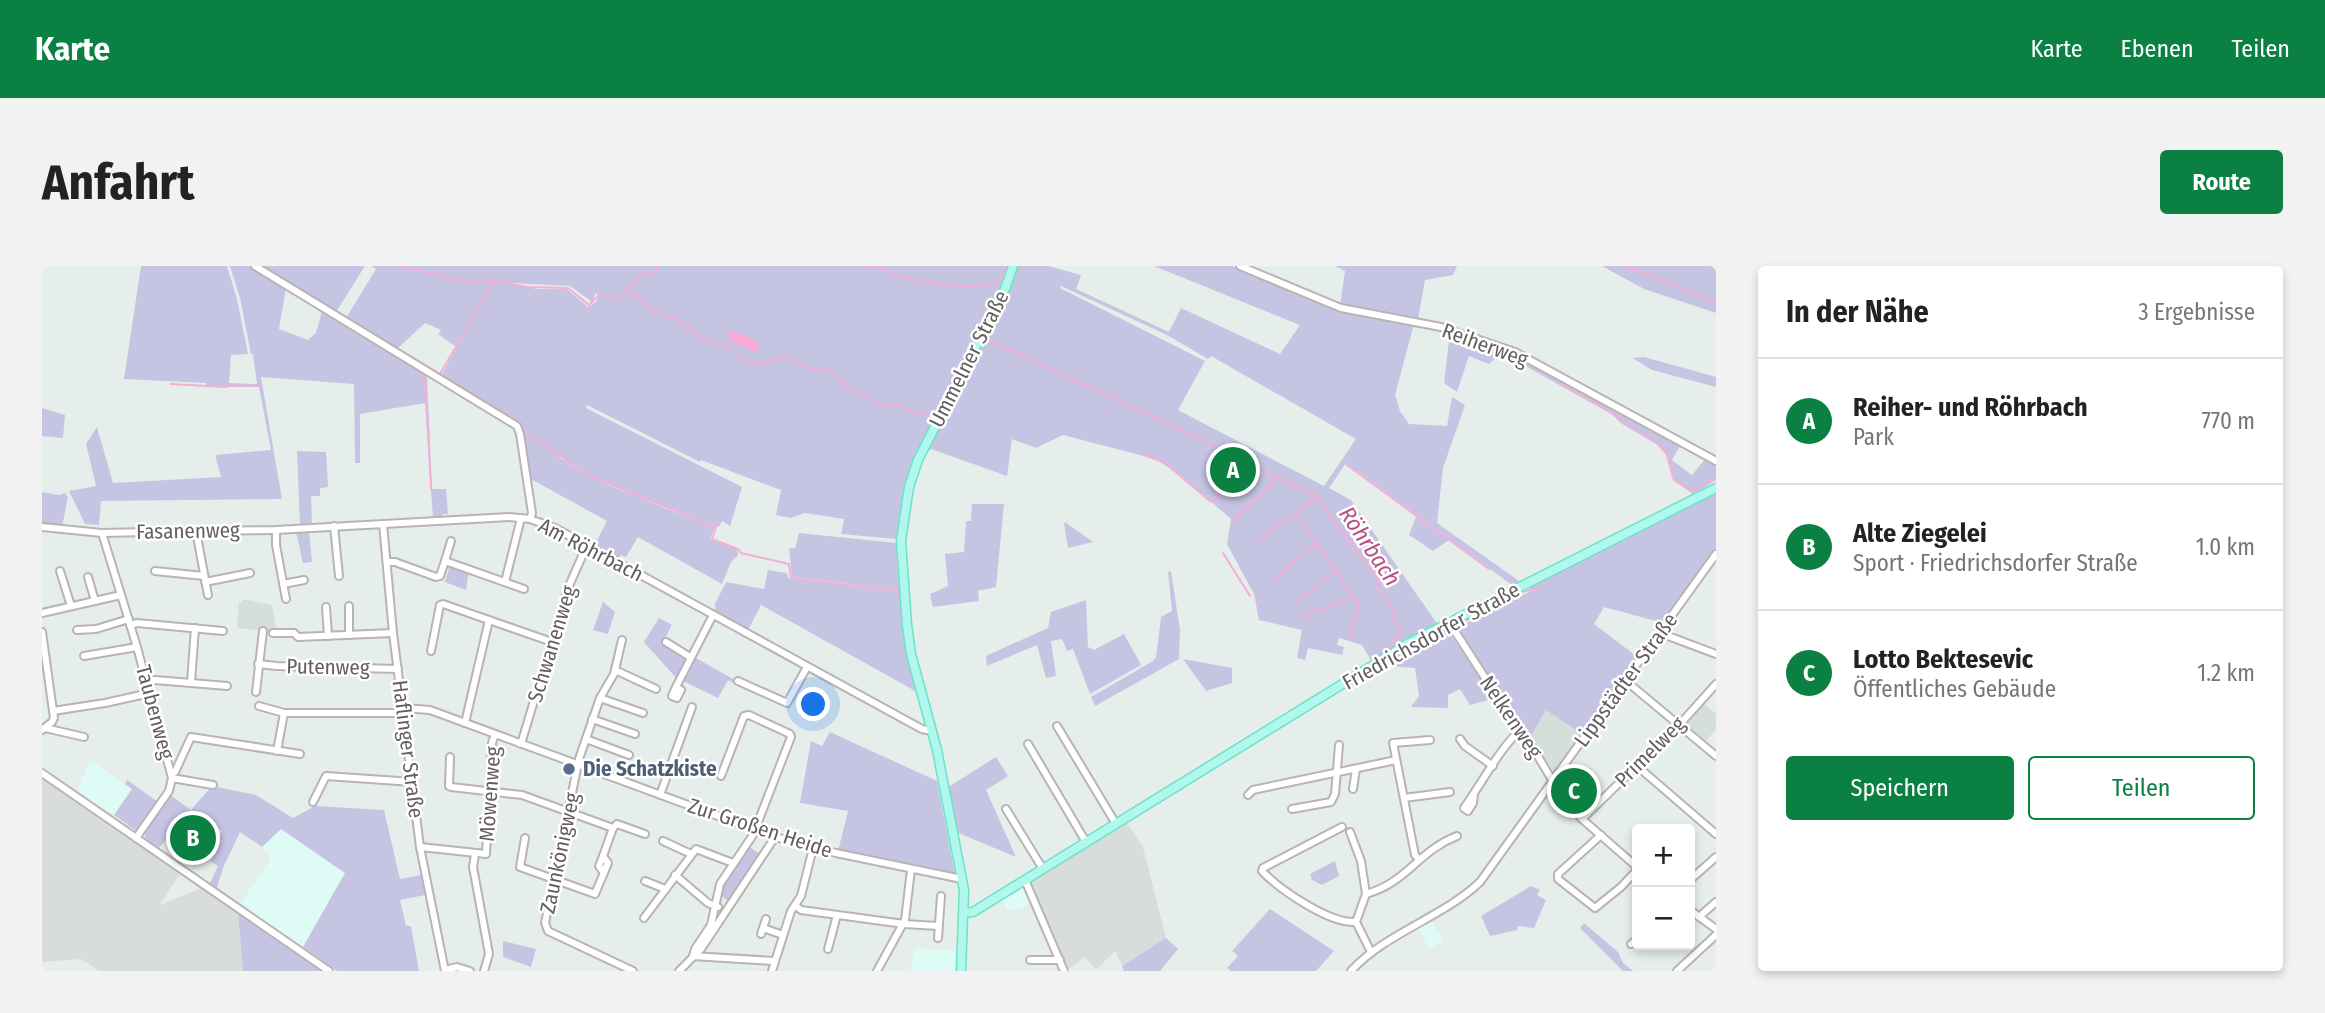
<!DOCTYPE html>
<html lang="de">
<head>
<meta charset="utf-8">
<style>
	:root { --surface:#fff; --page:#f2f2f2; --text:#222; --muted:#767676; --line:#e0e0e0; --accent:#0b8043 }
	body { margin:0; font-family:"Fira Sans Condensed",sans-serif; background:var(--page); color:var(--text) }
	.controls { position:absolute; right:21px; bottom:21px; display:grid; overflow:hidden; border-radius:7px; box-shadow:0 4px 10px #0003 }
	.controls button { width:63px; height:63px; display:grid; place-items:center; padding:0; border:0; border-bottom:2px solid var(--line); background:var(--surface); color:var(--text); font:35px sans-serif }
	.you { position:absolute; left:772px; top:439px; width:24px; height:24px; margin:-18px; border:5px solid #fff; border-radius:50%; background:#1a73e8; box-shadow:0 0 0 10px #1a73e833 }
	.badge { display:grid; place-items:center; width:46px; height:46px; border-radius:50%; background:var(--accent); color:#fff; font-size:23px; font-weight:700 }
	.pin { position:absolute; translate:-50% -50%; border:4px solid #fff; box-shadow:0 2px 7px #0006 }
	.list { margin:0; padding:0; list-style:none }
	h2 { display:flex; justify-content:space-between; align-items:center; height:91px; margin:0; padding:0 28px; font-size:30px }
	h2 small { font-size:23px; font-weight:400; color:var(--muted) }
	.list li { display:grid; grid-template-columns:46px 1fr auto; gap:21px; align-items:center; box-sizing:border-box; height:126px; padding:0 28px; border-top:2px solid var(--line) }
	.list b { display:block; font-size:26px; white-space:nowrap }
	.list p { margin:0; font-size:23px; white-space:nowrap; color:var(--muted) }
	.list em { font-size:23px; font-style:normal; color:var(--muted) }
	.actions { display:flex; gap:14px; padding:21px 28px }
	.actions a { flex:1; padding:16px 0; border:2px solid var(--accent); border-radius:7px; text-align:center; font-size:24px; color:var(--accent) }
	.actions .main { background:var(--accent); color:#fff }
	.map { position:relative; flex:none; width:1674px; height:705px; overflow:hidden; border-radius:7px }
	header { display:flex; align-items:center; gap:42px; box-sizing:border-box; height:98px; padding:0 35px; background:var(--accent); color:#fff }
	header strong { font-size:33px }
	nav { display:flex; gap:38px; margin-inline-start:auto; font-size:24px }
	.intro { display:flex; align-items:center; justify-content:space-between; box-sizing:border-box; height:168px; padding:0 42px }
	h1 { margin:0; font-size:49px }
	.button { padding:18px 32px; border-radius:7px; background:var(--accent); color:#fff; font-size:24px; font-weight:700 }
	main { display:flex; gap:42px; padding:0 42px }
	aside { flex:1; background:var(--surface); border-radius:7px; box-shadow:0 4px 10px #0003 }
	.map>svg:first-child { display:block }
</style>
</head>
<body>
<header>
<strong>Karte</strong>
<nav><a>Karte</a><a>Ebenen</a><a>Teilen</a></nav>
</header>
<div class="intro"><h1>Anfahrt</h1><a class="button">Route</a></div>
<main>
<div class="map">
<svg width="1674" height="705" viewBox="0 0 1674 705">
	<rect width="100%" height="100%" fill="#e6eeec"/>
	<g fill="#defbf5">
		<polygon points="48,494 90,523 72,549 35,525"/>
		<polygon points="239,563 303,607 261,681 198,638 229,592 220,581"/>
		<polygon points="983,618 992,636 975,643 966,644 958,632"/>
		<polygon points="1387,652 1401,674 1387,683 1376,660"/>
		<polygon points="872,682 917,685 915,705 869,705"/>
	</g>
	<g fill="#d8dddb">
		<polygon points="0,512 138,608 118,638 119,639 159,622 196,647 201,705 57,705 39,693 0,696"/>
		<polygon points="1084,556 1101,581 1124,672 1080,700 1073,685 1054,704 1043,691 1024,705 986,616"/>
	</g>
	<g fill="#d4dedb">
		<polygon points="200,333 230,339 235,366 195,362 197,336 200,336"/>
		<polygon points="1661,437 1674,448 1674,463 1663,476 1644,459 1644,455"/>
		<polygon points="1504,444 1541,469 1518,502 1512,505 1488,472"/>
	</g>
	<g fill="#c5c5e3" fill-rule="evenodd">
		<polygon points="99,0 185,0 195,33 206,88 189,89 187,117 215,118 211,88 209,88 198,32 188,0 208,0 244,22 237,63 266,74 274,67 280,45 382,106 382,111 385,111 390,223 404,223 406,248 400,248 400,252 391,253 383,137 318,148 318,197 313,197 312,118 219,111 240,233 59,235 57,259 43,258 27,225 54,220 44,178 55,161 71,217 179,211 173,189 229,184 217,121 164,121 164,117 82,113"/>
		<polygon points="218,0 323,0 294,46"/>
		<path d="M330 0H1006L1039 9 1034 23 1127 66 1139 42 1238 88 1258 59 1112 0H1190L1298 46 1372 58 1353 129 1358 145 1367 158 1405 160 1410 131 1423 139 1401 202 1395 257 1477 315 1470 319 1304 197 1287 222 1309 234 1396 359 1330 396 1320 379 1297 372 1295 379 1302 381 1300 389 1266 382 1263 394 1255 392 1260 364 1217 354 1212 328 1185 278 1189 253 1140 210 1113 193 1021 169 994 182 970 173 965 210 889 183 884 187 875 183 862 219 854 273 799 268 802 253 763 247 749 252 734 249 739 224 659 194 658 196 545 139 544 142 700 221 688 260 680 255 677 261C633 244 548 218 516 189L518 192C567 222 620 241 673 261L668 273 695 283 696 289 689 296 680 318 596 271 584 291 579 289 577 293 552 280 565 255 487 212 476 159 392 107 400 108 432 49 413 80 396 68 399 64 383 57 355 83 304 52 334 3ZM467 17 528 20 550 36 554 27 556 28 555 35 546 41 525 23H495ZM1019 20 1125 69 1166 93 1169 90 1314 173 1282 220 1136 144 1163 95 1018 22Z"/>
		<polygon points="1293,0 1415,0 1411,9 1383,14 1376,54 1298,40 1303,5"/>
		<polygon points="1560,0 1674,0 1674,47 1602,23"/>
		<polygon points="1408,66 1470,87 1468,91 1454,92 1447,98 1427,90 1415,126 1402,117"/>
		<polygon points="1474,88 1639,178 1630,194 1650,209 1664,192 1674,197 1674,214 1651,228 1631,214 1624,189 1616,179 1580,158 1571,149 1471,93"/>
		<polygon points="1602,91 1674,111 1674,121 1610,104 1590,92"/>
		<polygon points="0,142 23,149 21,172 0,170"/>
		<polygon points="255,185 284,186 286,221 278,222 278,230 269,230 270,258 258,259"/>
		<polygon points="0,226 17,229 23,227 26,231 20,261 0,259"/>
		<polygon points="1674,226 1674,282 1621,357 1562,341 1552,358 1597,392 1541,469 1504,444 1488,472 1416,365 1416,361 1489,325 1488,321"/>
		<polygon points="930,238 962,238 954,321 936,325 937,335 891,341 888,328 906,320 903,288 922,286 924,255 929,255"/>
		<polygon points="1374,251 1407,274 1391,285 1367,269"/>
		<polygon points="1022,257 1024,257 1051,276 1026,282"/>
		<polygon points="254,266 267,266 270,296 261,297"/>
		<polygon points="757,267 854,277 857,324 750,311 747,282 753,282"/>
		<polygon points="411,300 427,305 424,324 403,316 407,302"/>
		<polygon points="726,304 745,307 746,312 857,325 862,375 875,426 719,339 706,364 672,345 674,341 672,340 684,316 722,323"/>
		<polygon points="1129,305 1138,364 1137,393 1053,440 1049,431 1111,395 1114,391 1119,351 1130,345 1126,306"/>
		<polygon points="1044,334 1046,381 1052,384 1082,368 1099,399 1048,428 1031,383 1025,385 1020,373 1009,375 1014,410 1004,412 995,379 945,400 944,390 1006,362 1009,346"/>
		<polygon points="561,336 573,346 566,368 551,364"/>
		<polygon points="617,352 630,359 620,378 644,393 635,413 602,376"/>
		<polygon points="1406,365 1433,404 1450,433 1428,439 1418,423 1406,429 1406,442 1369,441 1377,430 1373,402 1349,400 1348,398"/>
		<polygon points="652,391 693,414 691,417 686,414 676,432 639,414"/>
		<polygon points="1141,393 1190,402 1190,417 1164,425"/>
		<polygon points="788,466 895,515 913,608 796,585 806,545 758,537 769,475 780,480"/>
		<polygon points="954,491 966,510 944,524 974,591 914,566 905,522"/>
		<polygon points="85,514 116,536 97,562 93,564 72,549 90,523 83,518"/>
		<polygon points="170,520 214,529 251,552 273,540 342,544 358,613 379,609 383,629 358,634 364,660 369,660 377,705 295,705 261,681 303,607 239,563 220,581 198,566 181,602 175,622 168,617 176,600 168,595 173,587 169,584 180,565 149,544 117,582 103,572 103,565 128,529 149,544"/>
		<polygon points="706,580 718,588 686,635 678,629 681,619"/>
		<polygon points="1293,595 1297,610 1280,619 1270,614 1268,608"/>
		<polygon points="1489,620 1498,624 1495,629 1504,634 1492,662 1476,660 1475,664 1448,670 1439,650"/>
		<polygon points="1228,643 1292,685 1274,705 1189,705 1185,702 1196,690 1190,685"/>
		<polygon points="196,647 281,705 201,705"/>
		<polygon points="1542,657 1576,686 1581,697 1591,705 1581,705 1538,662"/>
		<polygon points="1124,672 1136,683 1118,705 1082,705 1080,700"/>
		<polygon points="461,675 494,683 489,701 461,691"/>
	</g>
	<path fill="#f7add5" d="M686 66C697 65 709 71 717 78V83L713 86 690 76 685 71Z"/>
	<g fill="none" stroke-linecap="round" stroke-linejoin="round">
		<g stroke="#f7add5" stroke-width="2">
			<polyline points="355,0 429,16 452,15 486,21 526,22 547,39 557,29 561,29"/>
			<path d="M820 0C829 0 838 2 847 5 852 7 857 12 862 12 886 16 941 28 960 13L963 0"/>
			<polyline points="1583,0 1674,36"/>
			<polyline points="452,15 398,108 476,155 481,164 546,209 674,261 670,273 696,283 699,287 747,298 749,312 857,325 864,382"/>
			<polyline points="586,25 594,29 608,44 619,44 625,52 637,54 663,74 688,82 702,95 718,98 747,89 756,97 772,104 789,105 812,127 825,130 839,139 858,139 871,146 889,151"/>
			<path d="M563 31C588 36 588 12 601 8 605 6 609 7 613 6L616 0"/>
			<polyline points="942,72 1127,158 1274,230 1338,315 1336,321 1347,337 1358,366 1344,386"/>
			<polyline points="1437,78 1455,88 1468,88 1518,115 1518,118 1570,147 1581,157 1616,178 1625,188 1632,214 1651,226 1674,212"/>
			<polyline points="383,107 389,223"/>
			<polyline points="129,118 183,121 191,119 217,120"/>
			<polyline points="472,162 475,169 482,215"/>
			<polyline points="1100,188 1123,197 1169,236 1174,233 1191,192"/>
			<polyline points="1305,199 1447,303"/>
			<polyline points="1253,248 1317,338 1308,373"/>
			<polyline points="1192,254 1233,215 1232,210"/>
			<polyline points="1214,275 1253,248 1273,230"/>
			<polyline points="1181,287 1208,330"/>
			<polyline points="1231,315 1272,278"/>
			<polyline points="1253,337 1293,305"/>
			<polyline points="1259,350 1311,332"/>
			<polyline points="1417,358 1480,326 1498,322"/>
			<polyline points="1349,394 1405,365"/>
		</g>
		<g stroke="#b9b3b5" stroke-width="10">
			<g id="minor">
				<polyline points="213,0 475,160 478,168 490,247 488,253"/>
				<polyline points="1198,0 1299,42 1399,61 1473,86 1674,195"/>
				<polyline points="341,258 351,367 378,581 403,705"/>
				<polyline points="292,260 297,310"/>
				<polyline points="0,261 60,267 154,265 234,264 467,251 488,253 513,262 867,456 880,463 890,465"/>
				<polyline points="234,264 234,279 244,333"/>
				<polyline points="154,265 166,329"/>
				<polyline points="60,267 95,381 130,512 127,525 94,572"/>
				<polyline points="403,295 409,275"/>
				<polyline points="345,296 353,296 394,311 398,310 403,295 482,323"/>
				<polyline points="18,305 29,340"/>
				<polyline points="113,305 162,310"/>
				<polyline points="46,311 53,335"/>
				<polyline points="163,316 208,307"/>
				<polyline points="463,316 479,252"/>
				<polyline points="241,318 262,314"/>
				<polyline points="307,340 307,369"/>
				<polyline points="284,341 286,370"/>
				<polyline points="0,347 79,329"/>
				<polyline points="1407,356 1456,432 1491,482 1519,529 1540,553 1595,601"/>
				<polyline points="88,359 95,357 181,365"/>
				<polyline points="35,364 54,363 87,353"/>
				<polyline points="0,366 12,452 10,456 0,464"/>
				<polyline points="231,367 252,367 256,371 351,367"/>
				<polyline points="1618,367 1674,388"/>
				<polyline points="580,374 572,408 558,432 537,493 503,657 506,665 591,705"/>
				<polyline points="624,376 648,391"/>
				<polyline points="389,385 398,339 401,338 510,376"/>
				<polyline points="42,390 95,381"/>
				<polyline points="216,398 235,400 356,403"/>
				<polyline points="573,404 614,423"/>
				<polyline points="696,415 745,437 765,401"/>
				<polyline points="1584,415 1674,490"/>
				<polyline points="149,416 153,362"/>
				<polyline points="105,417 113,414 185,420"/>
				<polyline points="634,421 671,349"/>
				<polygon points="634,421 639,424 635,432 630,430"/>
				<polyline points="214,426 221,365"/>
				<polyline points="558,432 601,447"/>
				<polyline points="217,440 242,447 361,447"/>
				<polyline points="361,442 388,444 733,571 794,587 920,613"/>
				<polyline points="11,445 63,437 108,427"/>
				<polyline points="550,453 593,468"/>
				<polyline points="423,457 447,354"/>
				<polyline points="1015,460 1074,558"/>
				<polyline points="3,462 42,471"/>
				<polyline points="544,473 587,489"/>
				<polyline points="1418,473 1423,480 1451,500"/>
				<polyline points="479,478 526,322 545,279"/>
				<polyline points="986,478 1044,576"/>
				<polyline points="235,485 242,447"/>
				<polyline points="408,491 407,520 409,521 480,529 571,562 575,558 603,568"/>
				<polyline points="1595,500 1674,568"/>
				<polyline points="0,507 287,705"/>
				<polyline points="129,507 133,506 149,471 258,488"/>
				<polyline points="679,510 702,450 707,449 748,468 749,471 711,569 678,618 669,659 653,683 651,690 732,695"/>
				<polyline points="130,512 171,519"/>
				<polyline points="1311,523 1314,503"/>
				<path d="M1432 528 1431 537 1426 545 1422 542C1440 517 1456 485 1478 464"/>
				<polyline points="618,529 650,441"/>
				<polyline points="1206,529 1211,524 1354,494"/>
				<polyline points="1362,532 1408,526"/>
				<polyline points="271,536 284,510 371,516"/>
				<polyline points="964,543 1001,603"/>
				<polyline points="1250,543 1289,536 1293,528 1297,479"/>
				<polyline points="1540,553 1638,458 1674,418"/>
				<path d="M1300 561 1221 602 1220 605C1238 624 1288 658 1314 656"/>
				<polyline points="1308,566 1319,595 1324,628 1314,656 1329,686"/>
				<polyline points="1559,569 1516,608 1516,613 1553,642 1579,621 1595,604"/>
				<polyline points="483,572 478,601 553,628 566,597 561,590 571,562"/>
				<polyline points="621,575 649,588"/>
				<polyline points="378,581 444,588 450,477 453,468"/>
				<polyline points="433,588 431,601 447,688 442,705"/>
				<polyline points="561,590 557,600 562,607"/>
				<polyline points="1377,593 1373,589 1351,477 1388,474"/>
				<polyline points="633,609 666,637 676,641"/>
				<polyline points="983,614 1022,705"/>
				<polyline points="1648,614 1674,591"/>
				<polyline points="603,615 623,623"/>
				<path d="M1324 628C1366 616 1376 585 1415 570"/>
				<polyline points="754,640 759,644 862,658 896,660"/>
				<polyline points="1648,644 1674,663"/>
				<polyline points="1657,651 1674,636"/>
				<polyline points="602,652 654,583 691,597"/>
				<polyline points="721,662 741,669"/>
				<polyline points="719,668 724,653"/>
				<polyline points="896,672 899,630"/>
				<polyline points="1589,678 1595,673"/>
				<polyline points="786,683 795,649"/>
				<polyline points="988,694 1018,694"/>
				<polyline points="403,704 415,701 428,705"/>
				<polyline points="637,705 659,683 733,571"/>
				<polyline points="730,705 749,645 759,630 771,582"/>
				<polyline points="835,705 863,654 869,604"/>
				<path d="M1309 705C1345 666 1400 652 1438 616L1674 288"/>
				<polyline points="1635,705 1674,669"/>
			</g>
		</g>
		<g stroke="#69e4c5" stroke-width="11">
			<g id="major">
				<polyline points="922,647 931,646 1367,377 1674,222"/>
				<polyline points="919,705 922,624 895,484 869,388 865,359 859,275 867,221 876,194 963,23 971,0"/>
			</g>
		</g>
		<use href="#minor" stroke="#fff" stroke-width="6"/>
		<use href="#major" stroke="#b1f7ee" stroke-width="8"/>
	</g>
	<circle fill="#5c6f8a" stroke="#fff" stroke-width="2.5" cx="527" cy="503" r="7"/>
	<g text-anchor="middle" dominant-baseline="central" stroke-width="5" stroke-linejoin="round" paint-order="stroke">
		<g font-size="21" fill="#655d60" stroke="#fff">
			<text transform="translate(1443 79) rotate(20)">Reiherweg</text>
			<text transform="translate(927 93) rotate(-63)">Ummelner Straße</text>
			<text transform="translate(146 265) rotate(-1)">Fasanenweg</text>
			<text transform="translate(549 284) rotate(27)">Am Röhrbach</text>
			<text transform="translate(1389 370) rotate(-29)">Friedrichsdorfer Straße</text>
			<text transform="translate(510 378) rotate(-73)">Schwanenweg</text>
			<text transform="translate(286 401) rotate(1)">Putenweg</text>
			<text transform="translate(1584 414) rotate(-54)">Lippstädter Straße</text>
			<text transform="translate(113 446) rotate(75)">Taubenweg</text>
			<text transform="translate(1469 451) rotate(56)">Nelkenweg</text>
			<text transform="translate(366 483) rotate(83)">Haflinger Straße</text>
			<text transform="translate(1608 486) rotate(-45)">Primelweg</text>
			<text transform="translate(448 528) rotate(-86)">Möwenweg</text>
			<text transform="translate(718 562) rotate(18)">Zur Großen Heide</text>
			<text transform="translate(518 587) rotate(-78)">Zaunkönigweg</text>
		</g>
		<g font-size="21" font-weight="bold" fill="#4e5e75" stroke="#fff" text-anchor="start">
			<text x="541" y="503">Die Schatzkiste</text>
		</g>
		<g font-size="23" font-style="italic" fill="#b95181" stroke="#fff">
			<text transform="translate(1328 280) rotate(56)">Röhrbach</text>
		</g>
	</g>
</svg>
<div class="controls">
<button>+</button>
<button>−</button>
</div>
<div class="you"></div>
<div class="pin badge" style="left:1191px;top:204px">A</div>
<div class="pin badge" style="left:151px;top:572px">B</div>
<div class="pin badge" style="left:1532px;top:525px">C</div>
</div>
<aside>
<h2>In der Nähe<small>3 Ergebnisse</small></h2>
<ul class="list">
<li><span class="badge">A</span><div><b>Reiher- und Röhrbach</b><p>Park</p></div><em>770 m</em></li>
<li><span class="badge">B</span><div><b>Alte Ziegelei</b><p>Sport · Friedrichsdorfer Straße</p></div><em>1.0 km</em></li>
<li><span class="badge">C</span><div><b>Lotto Bektesevic</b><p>Öffentliches Gebäude</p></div><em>1.2 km</em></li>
</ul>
<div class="actions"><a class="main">Speichern</a><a>Teilen</a></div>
</aside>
</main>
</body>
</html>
